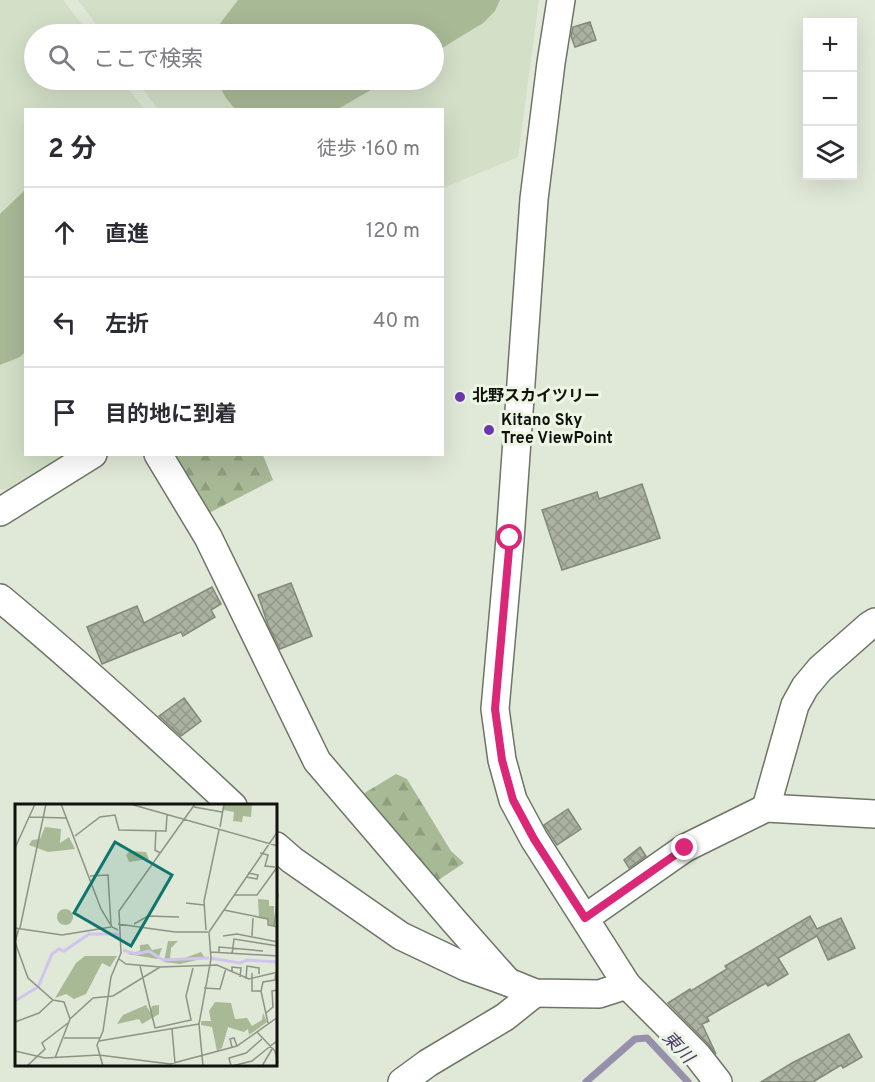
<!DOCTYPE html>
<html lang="ja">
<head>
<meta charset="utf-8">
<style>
	:root { --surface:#fff; --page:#f7f7f7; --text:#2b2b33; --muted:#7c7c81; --line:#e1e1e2 }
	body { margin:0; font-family:Overpass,"Noto Sans JP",sans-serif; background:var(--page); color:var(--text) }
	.controls { position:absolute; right:18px; top:18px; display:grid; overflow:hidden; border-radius:0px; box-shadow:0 6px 24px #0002 }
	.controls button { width:54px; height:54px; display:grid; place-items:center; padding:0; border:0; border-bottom:2px solid var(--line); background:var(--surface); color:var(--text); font:30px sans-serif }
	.stop { position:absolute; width:18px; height:18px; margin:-14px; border:4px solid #db2777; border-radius:50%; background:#fff }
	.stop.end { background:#db2777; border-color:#fff; box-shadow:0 2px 6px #0008 }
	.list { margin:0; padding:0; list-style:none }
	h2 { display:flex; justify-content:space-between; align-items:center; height:78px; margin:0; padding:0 24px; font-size:26px }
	h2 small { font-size:20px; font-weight:400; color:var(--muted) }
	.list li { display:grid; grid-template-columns:39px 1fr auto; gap:18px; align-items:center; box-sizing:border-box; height:90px; padding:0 24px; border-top:2px solid var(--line) }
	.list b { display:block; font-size:22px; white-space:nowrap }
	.list em { font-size:20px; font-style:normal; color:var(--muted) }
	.icon { flex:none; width:33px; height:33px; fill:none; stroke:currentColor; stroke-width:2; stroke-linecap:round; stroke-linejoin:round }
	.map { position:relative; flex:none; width:875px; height:1082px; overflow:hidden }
	.search { position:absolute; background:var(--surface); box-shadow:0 6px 24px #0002; left:24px; top:24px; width:420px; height:66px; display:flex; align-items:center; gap:15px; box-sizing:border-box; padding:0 21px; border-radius:33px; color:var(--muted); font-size:22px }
	.panel { position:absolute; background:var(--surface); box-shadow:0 6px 24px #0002; left:24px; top:108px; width:420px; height:348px; border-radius:0px }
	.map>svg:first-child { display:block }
</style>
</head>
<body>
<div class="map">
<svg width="875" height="1082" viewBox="0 0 875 1082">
	<defs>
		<pattern id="forest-firs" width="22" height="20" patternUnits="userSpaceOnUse" patternTransform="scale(1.5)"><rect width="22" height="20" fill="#a8b996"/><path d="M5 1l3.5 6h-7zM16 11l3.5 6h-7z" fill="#909e80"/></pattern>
		<pattern id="building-cross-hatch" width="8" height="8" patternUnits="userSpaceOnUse" patternTransform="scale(1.5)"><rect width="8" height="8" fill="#abb2a2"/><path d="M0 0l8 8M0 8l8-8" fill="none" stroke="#92988a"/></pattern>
	</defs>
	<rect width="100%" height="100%" fill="#e0e8d7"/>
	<g fill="#d3dfc7">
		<polygon points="0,0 63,0 89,34 34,34 34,80 122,80 144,109 26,110 26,454 81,455 18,492 0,489"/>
		<polygon points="78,0 539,0 518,157 443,188 442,110 158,109 136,80 434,80 434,34 103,34"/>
	</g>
	<g fill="url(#forest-firs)">
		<polygon points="169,455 263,455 273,480 207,514"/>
		<polygon points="396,774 407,779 451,851 464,863 425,889 348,803"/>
	</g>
	<g fill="#a8b996">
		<polygon points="238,0 500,0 495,11 483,23 434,53 434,34 217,34 219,25"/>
		<polygon points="216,80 388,80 338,109 235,109 226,98"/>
		<polygon points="25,190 25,352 20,357 0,365 0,214"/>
	</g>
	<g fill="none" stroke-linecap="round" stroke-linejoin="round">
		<polyline stroke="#9790ab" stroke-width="7" points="586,1082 635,1039 647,1038 688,1082"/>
	</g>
	<g fill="url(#building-cross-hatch)" stroke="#818979" stroke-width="1.5">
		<polygon points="590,22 596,40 575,47 571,36 573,27"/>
		<polygon points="642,484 660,538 562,570 542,510 597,492 599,499"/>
		<polygon points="291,583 312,636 280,649 268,625 258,595"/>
		<polygon points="212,587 221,604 211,610 215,617 183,636 181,632 102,664 87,627 137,606 144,623"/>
		<polygon points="184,698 201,721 181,736 159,716"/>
		<polygon points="568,809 581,829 557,845 544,825"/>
		<polygon points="640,847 646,856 629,868 624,860"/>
		<polygon points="810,916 817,929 841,918 855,948 828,960 817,936 778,958 788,974 768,986 766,983 707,1017 709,1021 702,1024 716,1054 708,1044 668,1003 690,989 691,991 727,969 725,966"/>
		<polygon points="849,1034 862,1057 843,1068 841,1065 813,1082 761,1082 792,1063"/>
	</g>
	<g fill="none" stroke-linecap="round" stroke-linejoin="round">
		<g stroke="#6d7566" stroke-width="30">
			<g id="minor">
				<polyline points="561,0 551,63 534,199 510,539 495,709 502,760 513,800 534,839 627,985 697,1055 718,1082"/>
				<polyline points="158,454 208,537 317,761 454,921 508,982"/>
				<polyline points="0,512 93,454"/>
				<path d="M0 598C80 664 157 735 233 806"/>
				<polyline points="766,808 795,705 805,687 820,669 870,625 875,622"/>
				<polyline points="276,846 292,860 401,936 466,967 508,982 535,993 599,994 627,985"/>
				<polyline points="585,918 685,848 766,808 875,814"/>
				<polyline points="402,1082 428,1063 505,1017 535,993"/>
			</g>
		</g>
		<use href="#minor" stroke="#fff" stroke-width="27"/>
	</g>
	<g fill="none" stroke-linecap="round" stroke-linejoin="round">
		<polyline stroke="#db2777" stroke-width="8" points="510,538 495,709 502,760 513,800 534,839 585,918 685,848"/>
	</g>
	<g fill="#6b37ae" stroke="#edf6e4" stroke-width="2">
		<circle cx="460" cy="397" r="6"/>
		<circle cx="489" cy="430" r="6"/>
	</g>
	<g text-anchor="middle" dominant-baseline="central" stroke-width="6" stroke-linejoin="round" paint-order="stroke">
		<g font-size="16" font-weight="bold" fill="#10130d" stroke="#edf6e4" text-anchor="start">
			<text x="472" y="397">北野スカイツリー</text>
			<text x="501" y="421">Kitano Sky<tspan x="501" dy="18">Tree ViewPoint</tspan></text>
		</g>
		<g font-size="18" font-style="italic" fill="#4d396e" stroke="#edf6e4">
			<text transform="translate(677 1048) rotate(47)">東川</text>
		</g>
	</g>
	<g transform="translate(15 804)">
		<rect width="262" height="262" fill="#e0e8d7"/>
		<path d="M209 0H237L236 13 228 12 227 18 218 17 219 8 208 6ZM30 23 46 25 45 39 54 33 60 45 33 48 14 41 17 36 25 35ZM243 95 254 96V102H259V121H254L253 115 244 114ZM42 113a8 8 0 1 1 16 0a8 8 0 1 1-16 0ZM153 137H163L156 144 155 155 164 156 186 148 190 154 165 160 149 158ZM133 140 137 146 147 144 143 155 112 150 125 147V141ZM70 152H102L95 163 87 159 71 190 59 195 51 190 40 194 61 159ZM200 198 216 199 220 215 232 214 237 222 247 216 248 209 252 218 234 231 233 225 229 228 213 223 207 244 202 247 197 223 186 221V217H196L194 207ZM131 201 135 208 137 202 144 201V210L127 220 124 215 102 220 108 211Z" fill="#a8b996"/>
		<path d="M115 47 131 48 134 55 114 58 111 51Z" fill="#a8b996"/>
		<path fill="none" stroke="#d1c5ef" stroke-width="3" d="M108 146 121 150 134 147 148 156 194 154M195 154 225 159 232 156 263 158M0 197 23 183 37 150 44 145 49 147 74 130H102L104 135"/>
		<path fill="none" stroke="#8d9386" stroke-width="1.5" d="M46 0 86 105 97 123 103 126M115 0 263 42M179 3 207 8M14 13 52 14M205 23 209 0M141 26 140 46 145 49M60 32 85 13 100 11 104 26 151 27 152 11M0 44 20 0M245 49 253 51 250 62 260 63M75 72 93 71 96 121M231 73 242 75 243 71 233 69M220 91H242L263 62M171 99 189 101M209 106 253 115V121L263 123M103 120 160 128H193M119 120 133 112 164 113M259 122 263 90M0 124 47 131 96 123M4 124 0 138 13 174 38 196 49 198 55 215M5 124 31 0M191 126 189 97 204 26M208 132 222 130 263 138M237 132 238 114M196 148 263 152M204 148V143L248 147M217 150 219 135 263 142M104 155 111 160 145 163M125 162 140 224M217 168V163L226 164 225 173M237 169V187H246L253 219M231 175 232 162 244 164V170M189 184 205 185 211 164M246 187 248 178 260 176 261 168M251 209 258 203 257 187 263 186M0 218 24 209 38 196M140 224 176 216 171 192 178 164M157 225 160 259M242 228 260 247 263 259M49 234H85M84 237 184 220M217 243 215 235 219 234 222 242M0 247 30 254 84 251 155 260 222 242 263 213M40 254 55 215 78 194 98 192 145 163 202 161 234 175 263 168M12 262 30 245 27 239 53 219M88 262 82 241 88 227 96 173 106 149 104 107 180 0M188 262 184 220 196 155 194 128 263 27M216 262 214 254 231 249 247 235M217 262 237 257 263 236M247 262 257 245"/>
		<path fill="#0f766e" fill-opacity="0.15" stroke="#0f766e" stroke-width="3" d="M100 38 157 71 116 142 59 109Z"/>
		<rect width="262" height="262" fill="none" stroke="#10130d" stroke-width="3"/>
	</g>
</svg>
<div class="controls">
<button>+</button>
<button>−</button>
<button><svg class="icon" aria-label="layers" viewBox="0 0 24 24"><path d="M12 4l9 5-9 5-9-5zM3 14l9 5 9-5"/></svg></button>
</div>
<div class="stop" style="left:510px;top:538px"></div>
<div class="stop end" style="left:685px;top:848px"></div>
<div class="search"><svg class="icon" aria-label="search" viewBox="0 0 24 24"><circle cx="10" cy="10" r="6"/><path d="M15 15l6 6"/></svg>ここで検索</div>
<section class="panel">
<h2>2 分<small>徒歩 · 160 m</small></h2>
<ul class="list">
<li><svg class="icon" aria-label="ahead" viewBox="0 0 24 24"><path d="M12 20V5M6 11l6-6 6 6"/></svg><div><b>直進</b></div><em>120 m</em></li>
<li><svg class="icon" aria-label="left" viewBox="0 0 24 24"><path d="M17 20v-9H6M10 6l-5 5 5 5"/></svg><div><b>左折</b></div><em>40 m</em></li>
<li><svg class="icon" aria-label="arrive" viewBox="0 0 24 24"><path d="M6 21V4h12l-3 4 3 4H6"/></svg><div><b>目的地に到着</b></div></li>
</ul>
</section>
</div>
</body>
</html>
